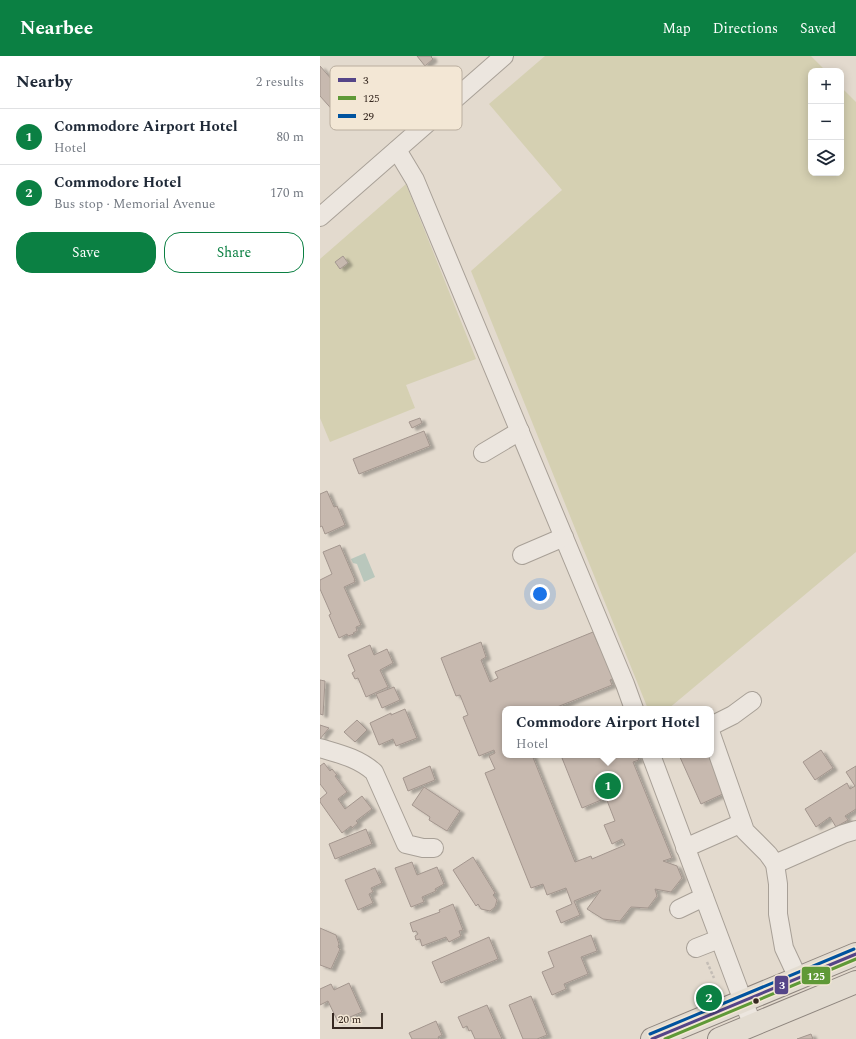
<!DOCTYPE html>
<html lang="en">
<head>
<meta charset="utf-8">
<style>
	:root { --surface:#fff; --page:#f6f6f7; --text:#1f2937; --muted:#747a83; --line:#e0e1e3; --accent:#0b8043 }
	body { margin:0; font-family:Spectral,serif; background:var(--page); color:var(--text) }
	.controls { position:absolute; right:12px; top:12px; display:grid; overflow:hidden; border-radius:8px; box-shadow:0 2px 10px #0003 }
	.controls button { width:36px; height:36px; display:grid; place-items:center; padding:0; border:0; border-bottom:1px solid var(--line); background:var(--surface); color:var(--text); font:20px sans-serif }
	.scale { position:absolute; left:12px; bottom:10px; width:51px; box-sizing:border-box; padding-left:4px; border:2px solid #362820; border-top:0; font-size:11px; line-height:14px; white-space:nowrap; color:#362820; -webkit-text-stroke:3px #f3e7d5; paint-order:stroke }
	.you { position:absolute; left:220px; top:538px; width:14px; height:14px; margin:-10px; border:3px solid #fff; border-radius:50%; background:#1a73e8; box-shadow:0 0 0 6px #1a73e833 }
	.badge { display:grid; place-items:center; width:26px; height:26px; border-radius:50%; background:var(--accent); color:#fff; font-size:13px; font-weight:700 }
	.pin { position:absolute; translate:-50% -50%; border:2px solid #fff; box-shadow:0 1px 4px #0006 }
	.popup { position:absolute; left:182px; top:650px; width:212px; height:52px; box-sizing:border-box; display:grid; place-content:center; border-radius:8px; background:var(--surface); filter:drop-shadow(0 1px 3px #0005); font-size:13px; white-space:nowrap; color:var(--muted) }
	.popup b { font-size:15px; color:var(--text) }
	.popup::after { content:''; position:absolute; left:50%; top:100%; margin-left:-8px; border:8px solid transparent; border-top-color:var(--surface) }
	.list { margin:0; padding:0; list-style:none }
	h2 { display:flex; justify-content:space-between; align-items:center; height:52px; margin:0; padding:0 16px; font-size:17px }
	h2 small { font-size:13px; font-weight:400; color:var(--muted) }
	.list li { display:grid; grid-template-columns:26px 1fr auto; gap:12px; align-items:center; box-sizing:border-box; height:56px; padding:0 16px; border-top:1px solid var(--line) }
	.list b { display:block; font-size:15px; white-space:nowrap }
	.list p { margin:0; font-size:13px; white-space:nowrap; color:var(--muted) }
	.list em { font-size:13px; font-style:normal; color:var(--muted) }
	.actions { display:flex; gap:8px; padding:12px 16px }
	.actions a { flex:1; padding:9px 0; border:1px solid var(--accent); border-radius:16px; text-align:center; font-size:14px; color:var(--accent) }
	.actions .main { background:var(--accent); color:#fff }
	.icon { flex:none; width:22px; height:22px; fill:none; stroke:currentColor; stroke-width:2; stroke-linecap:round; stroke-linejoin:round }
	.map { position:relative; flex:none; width:536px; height:983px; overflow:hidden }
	header { display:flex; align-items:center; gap:24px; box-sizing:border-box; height:56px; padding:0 20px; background:var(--accent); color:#fff }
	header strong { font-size:19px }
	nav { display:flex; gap:22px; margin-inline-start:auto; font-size:14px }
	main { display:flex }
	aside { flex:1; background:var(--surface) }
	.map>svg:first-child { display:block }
</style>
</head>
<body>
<header>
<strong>Nearbee</strong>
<nav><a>Map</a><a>Directions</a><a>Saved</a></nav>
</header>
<main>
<aside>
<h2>Nearby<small>2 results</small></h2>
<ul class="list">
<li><span class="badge">1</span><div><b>Commodore Airport Hotel</b><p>Hotel</p></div><em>80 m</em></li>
<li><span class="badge">2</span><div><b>Commodore Hotel</b><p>Bus stop · Memorial Avenue</p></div><em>170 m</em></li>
</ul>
<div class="actions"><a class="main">Save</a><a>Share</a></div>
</aside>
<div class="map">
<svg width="536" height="983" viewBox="0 0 536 983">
	<defs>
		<filter id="shadow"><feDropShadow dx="4.5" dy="2.5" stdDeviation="1" flood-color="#0004"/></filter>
	</defs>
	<rect width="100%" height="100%" fill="#e3dace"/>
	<g fill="#d5d0b2">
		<polygon points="225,0 491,0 506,15 491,15 491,117 521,117 521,31 536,46 536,496 348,653 328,653 151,215 242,134 169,48"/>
		<polygon points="86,128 156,303 86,329 95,352 10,386 0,362 0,203"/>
	</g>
	<polygon fill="#b9c7bc" points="45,497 55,521 44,526 37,508 33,507 31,503"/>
	<g fill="#c7b9af" stroke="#a3968e" filter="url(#shadow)">
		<polygon points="97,0 112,0 111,1 113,3 105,10"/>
		<polygon points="0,10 13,25 22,17 31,28 22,36 35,51 30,56 33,61 25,68 0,40"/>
		<polygon points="23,200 28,207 20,213 15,206"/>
		<polygon points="100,362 102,367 92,372 89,366"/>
		<polygon points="104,375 110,390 39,418 33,403"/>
		<polygon points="7,435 14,451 17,450 25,469 5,478 2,470 0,471 0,438"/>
		<polygon points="20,489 35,524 34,524 35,526 24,531 41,569 36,571 37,575 33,577 34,578 28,580 27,578 19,582 9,559 11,558 0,533 0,524 12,518 3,496"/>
		<polygon points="273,576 279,590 284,588 297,621 290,624 292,629 232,653 185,653 185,699 212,699 255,806 271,800 272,803 305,789 302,783 292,788 284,769 295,765 286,742 262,752 242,702 248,699 317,699 319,704 313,706 352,802 343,805 357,810 362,822 351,836 335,833 337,840 328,852 311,851 300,865 283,863 267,853 281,834 254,845 260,859 241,867 236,855 252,848 246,832 227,839 223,828 211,832 165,717 175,713 169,700 175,697 174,694 159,700 143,661 148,659 140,639 136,640 121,602 161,586 166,601 161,604 170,626 178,622 175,616"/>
		<polygon points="50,589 54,599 67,593 73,607 60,614 68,631 46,641 38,622 35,623 32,617 35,615 28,599"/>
		<polygon points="0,624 5,625 3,659 0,658"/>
		<polygon points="74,631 80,644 62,652 56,638"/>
		<polygon points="85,653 97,682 76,690 73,683 59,689 50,667 71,657 71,659"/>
		<polygon points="37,664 47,674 35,686 24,676"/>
		<polygon points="0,669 9,672 0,683"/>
		<polygon points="501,694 513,712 495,724 483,706"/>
		<polygon points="359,699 388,699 405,737 381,748"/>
		<polygon points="4,707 10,715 12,713 17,719 15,720 27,736 18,743 25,753 42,740 52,753 36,765 38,767 32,772 31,770 22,777 0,746 0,743 7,737 0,728 0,710"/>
		<polygon points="110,710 115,724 88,735 83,722"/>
		<polygon points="536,710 536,753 525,760 528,764 516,771 510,761 496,771 485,753 527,727 530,733 535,730 526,716"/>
		<polygon points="104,731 140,755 127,775 109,764 110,761 92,749"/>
		<polygon points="46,773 52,788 15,803 9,788"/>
		<polygon points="153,801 175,837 173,839 177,844 175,851 170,855 161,853 158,848 156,850 133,814"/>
		<polygon points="92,806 97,819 117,811 124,828 115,833 116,835 102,841 104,846 91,851 75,812"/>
		<polygon points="55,812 62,827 51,832 53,836 49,838 53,847 38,854 25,824"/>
		<polygon points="133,848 143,874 139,875 141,880 129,886 126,881 102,890 100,883 96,884 95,880 98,878 96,875 93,876 90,867 120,856 119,854"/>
		<polygon points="0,872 16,879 19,888 18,891 20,893 11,913 0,909"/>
		<polygon points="271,879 277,895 261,901 268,918 244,928 246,933 232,939 222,916 234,911 228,896"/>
		<polygon points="169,881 178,903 121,927 112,906"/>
		<polygon points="29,927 42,956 18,966 8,945 0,949 0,933 11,928 14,934"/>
		<polygon points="211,940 227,979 217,983 203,983 189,949"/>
		<polygon points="167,949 182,983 155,983 151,974 149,975 147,970 143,972 138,961"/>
		<polygon points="116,965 122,979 118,981 119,983 92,983 89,977"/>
		<polygon points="491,978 493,983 477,983"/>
	</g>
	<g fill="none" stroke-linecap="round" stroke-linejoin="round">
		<g stroke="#a8a097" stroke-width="20">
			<g id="minor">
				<polyline points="77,94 95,124 305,628 314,653"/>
				<polyline points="0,161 184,0"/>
				<polyline points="163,397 200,375"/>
				<polyline points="202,499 244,481"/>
				<polyline points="391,670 413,659 432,645"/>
				<polyline points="391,678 425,775 448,798 455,808 458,828 458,858 464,892 478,922"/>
				<path d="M0 692C20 698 38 702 54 716L86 788 103 792H114"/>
				<polyline points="331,699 423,945 433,969"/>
				<polyline points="365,792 422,767"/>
				<polyline points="455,808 523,778 536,774"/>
				<polyline points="359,853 384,841"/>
				<polyline points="376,892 399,883"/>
			</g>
		</g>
		<g stroke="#8e857e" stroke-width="24">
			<g id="major">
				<polyline points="332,983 536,898"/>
				<polyline points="399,983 536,926"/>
			</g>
		</g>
		<polyline stroke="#c4bdb6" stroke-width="2.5" stroke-dasharray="3 2" stroke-linecap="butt" points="387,906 394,922"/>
		<use href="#minor" stroke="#ece6df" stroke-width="18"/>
		<use href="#major" stroke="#e3dcd1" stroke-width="22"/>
		<g stroke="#f3e7d5" stroke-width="6">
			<polyline id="bus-1" points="332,983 536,898"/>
		</g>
		<g stroke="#f3e7d5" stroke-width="6">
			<polyline id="bus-2" points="345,983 536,903"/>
		</g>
		<g stroke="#f3e7d5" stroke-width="6">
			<polyline id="bus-3" points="330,978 534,893"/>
		</g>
		<use href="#bus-1" stroke="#554588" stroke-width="3"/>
		<use href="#bus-2" stroke="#5f9937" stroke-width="3"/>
		<use href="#bus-3" stroke="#00539f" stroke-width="3"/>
	</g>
	<circle fill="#362820" stroke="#f3e7d5" stroke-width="1.5" cx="436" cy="945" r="3.5"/>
	<rect x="10" y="10" width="132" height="64" rx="6" fill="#f3e7d5" stroke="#baae9f" stroke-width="1"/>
	<rect x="18" y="22" width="18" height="4" fill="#554588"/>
	<rect x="18" y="40" width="18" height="4" fill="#5f9937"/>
	<rect x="18" y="58" width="18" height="4" fill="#00539f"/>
	<g font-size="11" fill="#362820">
		<text x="43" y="28">3</text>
		<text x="43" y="46">125</text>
		<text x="43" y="64">29</text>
	</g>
	<g stroke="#f3e7d5" stroke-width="1.5">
		<rect x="481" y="910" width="30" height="19" rx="4" fill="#5f9937"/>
		<rect x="454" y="919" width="15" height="20" rx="4" fill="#554588"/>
	</g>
	<g font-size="11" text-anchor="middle" font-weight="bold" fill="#fff">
		<text x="496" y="924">125</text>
		<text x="462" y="933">3</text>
	</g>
</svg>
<div class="controls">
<button>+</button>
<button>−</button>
<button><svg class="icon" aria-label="layers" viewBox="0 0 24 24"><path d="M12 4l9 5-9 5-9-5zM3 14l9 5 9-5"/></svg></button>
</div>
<div class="scale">20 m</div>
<div class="you"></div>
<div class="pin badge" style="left:288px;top:730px">1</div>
<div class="popup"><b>Commodore Airport Hotel</b>Hotel</div>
<div class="pin badge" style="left:389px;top:942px">2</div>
</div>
</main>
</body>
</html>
